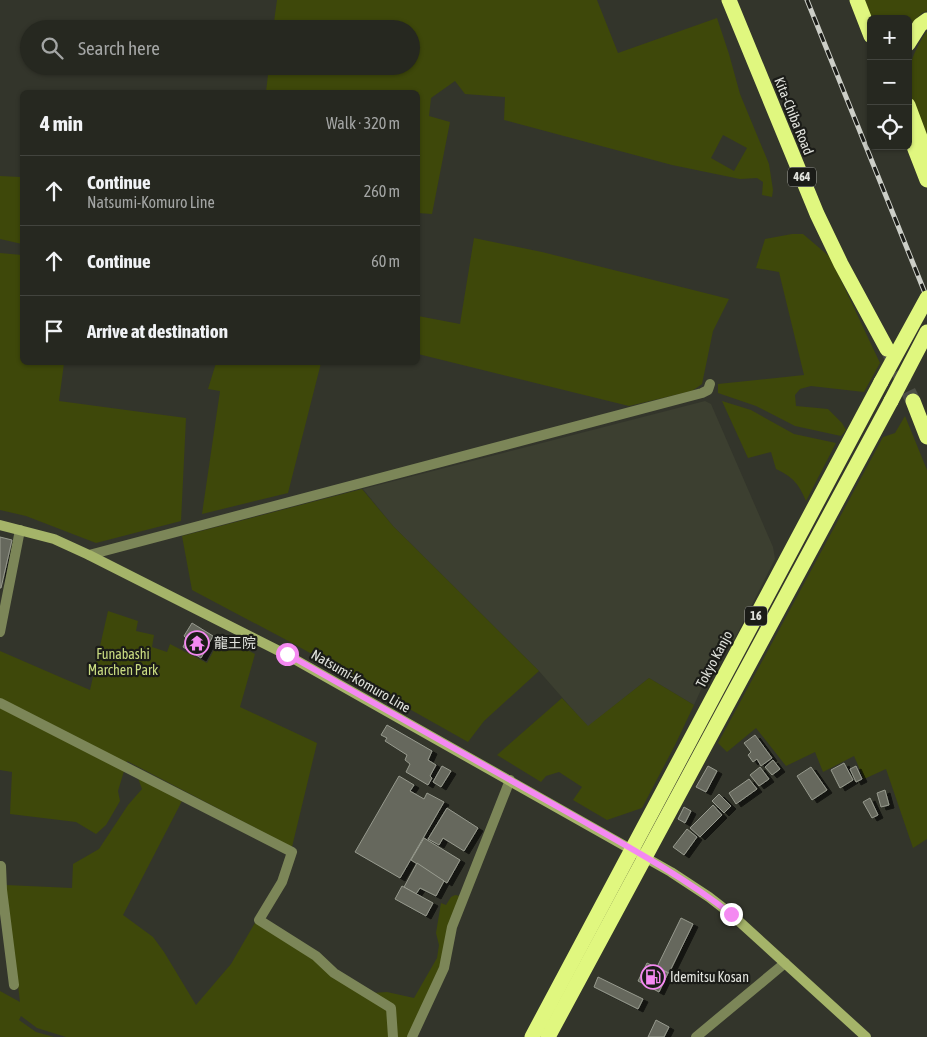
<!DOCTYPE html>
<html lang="en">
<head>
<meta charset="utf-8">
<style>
	:root { --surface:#262820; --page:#32342d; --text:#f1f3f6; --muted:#a4a6a5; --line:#42443e }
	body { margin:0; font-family:"Asap Condensed","Noto Sans JP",sans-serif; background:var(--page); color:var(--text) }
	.controls { position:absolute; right:15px; top:15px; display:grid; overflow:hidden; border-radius:8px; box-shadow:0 1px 4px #0004 }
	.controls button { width:45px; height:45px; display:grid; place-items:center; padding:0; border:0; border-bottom:1px solid var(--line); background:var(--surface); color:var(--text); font:25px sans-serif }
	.stop { position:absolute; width:15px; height:15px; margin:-11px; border:4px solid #f489f1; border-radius:50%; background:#fff }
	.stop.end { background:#f489f1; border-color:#fff; box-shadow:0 1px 5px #0008 }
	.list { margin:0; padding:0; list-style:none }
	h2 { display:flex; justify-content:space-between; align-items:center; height:65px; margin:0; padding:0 20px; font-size:21px }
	h2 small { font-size:16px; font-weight:400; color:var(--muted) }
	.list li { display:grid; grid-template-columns:32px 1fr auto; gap:15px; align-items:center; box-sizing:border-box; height:70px; padding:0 20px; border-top:1px solid var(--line) }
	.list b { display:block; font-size:19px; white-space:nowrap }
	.list p { margin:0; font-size:16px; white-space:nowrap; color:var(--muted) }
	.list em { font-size:16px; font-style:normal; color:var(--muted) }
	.icon { flex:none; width:28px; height:28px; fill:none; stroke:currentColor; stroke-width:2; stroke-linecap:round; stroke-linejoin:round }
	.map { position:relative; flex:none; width:927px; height:1037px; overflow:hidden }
	.search { position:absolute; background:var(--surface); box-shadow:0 1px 4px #0004; left:20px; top:20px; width:400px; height:55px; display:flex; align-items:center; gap:12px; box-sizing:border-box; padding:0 18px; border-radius:28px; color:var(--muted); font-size:19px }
	.panel { position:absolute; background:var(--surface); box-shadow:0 1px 4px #0004; left:20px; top:90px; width:400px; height:275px; border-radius:8px }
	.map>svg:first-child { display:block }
</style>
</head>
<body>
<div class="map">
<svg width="927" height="1037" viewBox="0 0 927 1037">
	<defs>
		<filter id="shadow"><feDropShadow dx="5" dy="3" stdDeviation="0" flood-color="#0009"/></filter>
	</defs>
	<rect width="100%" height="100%" fill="#33352b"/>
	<polygon fill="#3c3f30" points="705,401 711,404 773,547 775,559 734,640 725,637 694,705 649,678 588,727 539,671 393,526 363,489"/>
	<g fill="#3e480a" fill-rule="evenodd">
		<path d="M277 0H597L618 53 717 18 729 54 740 94 769 164 773 190 772 197 762 195 763 182 757 178 740 179 672 165 504 120 505 97 465 94 455 81 431 98 429 116 450 122 432 214 418 213V92H266L269 66H411V29H273ZM723 135 747 148 734 171 711 158Z"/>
		<polygon points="865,0 927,0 927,11 922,13 908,27 908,19 871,19"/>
		<path d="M927 31V142C914 109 899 82 917 48 920 42 923 36 927 31Z"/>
		<polygon points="22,153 22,244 0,239 0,176 20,177"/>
		<polygon points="792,234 803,234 830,257 880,363 864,392 811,386 800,389 795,395 796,406 828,409 842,423 846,430 841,436 795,426 756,406 718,393 718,384 804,375 779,272 756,268 765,239"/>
		<polygon points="474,238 542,252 729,299 713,331 702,384 692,391 629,406 418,354 418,316 460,324"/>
		<polygon points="0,253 22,255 22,362 64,363 59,401 186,418 181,521 96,543 26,516 0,510"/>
		<polygon points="216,363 321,363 288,493 202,514 220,391 208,389"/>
		<path d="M722 401 751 410 794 434 836 443 806 501C799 484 793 477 776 469L771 452 748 458Z"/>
		<polygon points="905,416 927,470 927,839 913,848 886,769 864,779 854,756 823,772 815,752 786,766 756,728 727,752 718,743 883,437 895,433"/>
		<polygon points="362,489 393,526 539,671 484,721 468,742 294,644 192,590 182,536"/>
		<polygon points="108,611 138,621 136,631 154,635 152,647 167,652 170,644 207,663 221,637 255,654 240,707 317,743 292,847 127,761 118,791 120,801 106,825 96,834 76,822 10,814 12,772 0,770 0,651 90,690"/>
		<polygon points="649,678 694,705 675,745 642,808 607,820 573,800 582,787 559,772 546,776 541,782 497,755 562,698 588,726"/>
		<polygon points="136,773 183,799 123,915 153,937 164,952 196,1005 231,964 256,921 387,1009 389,1037 66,1037 37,1028 21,1016 19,1020 36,1032 54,1037 0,1037 0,991 20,1002 6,885 72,888 73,864 99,849 128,805 142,789"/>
		<polygon points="455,895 461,896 440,970 408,1037 396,1037 394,1006 372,993 387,992 414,998 437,958 439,945 436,933 441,903 446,905 451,897"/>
	</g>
	<g fill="#66685d" stroke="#979a8e" filter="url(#shadow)">
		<polygon points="0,537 12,540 1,588 0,588"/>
		<polygon points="192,623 213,636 201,658 183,647 187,639 184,636"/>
		<polygon points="387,725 432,751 428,760 436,765 430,776 432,778 428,785 406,772 410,764 405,760 407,755 385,741 387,738 381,735"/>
		<polygon points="755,735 772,758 761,766 757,759 753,762 748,755 751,752 744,743"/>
		<polygon points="773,760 780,769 772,775 765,767"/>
		<polygon points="844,763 853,780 840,788 831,770"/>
		<polygon points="442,766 451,771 441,787 433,782"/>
		<polygon points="708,766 717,771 706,792 696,787"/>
		<polygon points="856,766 862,779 856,782 850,769"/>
		<polygon points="760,767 769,779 759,786 750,775"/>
		<polygon points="811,767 827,790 812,800 797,776"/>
		<polygon points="399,776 414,785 410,791 424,799 427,793 444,802 400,878 355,852"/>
		<polygon points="749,779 757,789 736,804 729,793"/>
		<polygon points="885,790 889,805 881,807 877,793"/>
		<polygon points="719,794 731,806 724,813 712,801"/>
		<polygon points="870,798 878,815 872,818 863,802"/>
		<polygon points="713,805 722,815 700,837 690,828"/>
		<polygon points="684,807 691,811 685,823 678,819"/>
		<polygon points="447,808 478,828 464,851 443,838 439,845 428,839"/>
		<polygon points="687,829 697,837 684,855 673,847"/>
		<polygon points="424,838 460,860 447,883 411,860"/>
		<polygon points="417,863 444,881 436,896 420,888 416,894 404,887"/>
		<polygon points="402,886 433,903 426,916 395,899"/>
		<polygon points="681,918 693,924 669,973 657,967"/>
		<polygon points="647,963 668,973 659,992 638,981"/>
		<polygon points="598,977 643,999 638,1009 594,987"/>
		<polygon points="656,1020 669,1027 664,1037 648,1037"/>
	</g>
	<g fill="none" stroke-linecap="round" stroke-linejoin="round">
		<polyline stroke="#4d4f46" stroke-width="15" stroke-dasharray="15 8" stroke-linecap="butt" points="888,350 913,401"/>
		<g stroke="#7c8658" stroke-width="10">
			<polyline points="89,555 702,393 708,390 710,384"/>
			<polyline points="0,632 20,530"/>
			<polyline points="0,703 292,852 282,882 259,920 316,956 334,973 391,1008 393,1037"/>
			<polyline points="0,866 1,866 2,890 14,985"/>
			<polyline points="412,1037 444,968 452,927 510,780"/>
			<polyline points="696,1037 785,963"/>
		</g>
		<polyline stroke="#a5b469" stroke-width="10" points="0,525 54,539 89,555 287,655 671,872 709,897 731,914 866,1037"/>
		<g stroke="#e0f77f" stroke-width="15">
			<polyline points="729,0 817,214 841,264 887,349"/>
			<polyline points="857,0 871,36"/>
			<polyline points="908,44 920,25 927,20"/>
			<polyline points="908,105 927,156"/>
			<polyline points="913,144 927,180"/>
			<polyline points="913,401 927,437"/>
			<polyline points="532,1037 881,382"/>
			<polyline points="548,1037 891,401"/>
		</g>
		<g stroke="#cccec7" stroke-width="5">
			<polyline id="rail" points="807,0 927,298"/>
		</g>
		<use href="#rail" stroke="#1b1c18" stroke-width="3" stroke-dasharray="9" stroke-linecap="butt"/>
		<g stroke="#e0f77f" stroke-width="15">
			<polyline points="881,382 927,298"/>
			<polyline points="891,401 927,332"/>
		</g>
	</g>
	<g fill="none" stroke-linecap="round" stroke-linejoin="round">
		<path stroke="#f489f1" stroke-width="6" d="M287 654C380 707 474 759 567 812 623 844 680 874 731 914"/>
	</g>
	<defs>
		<g id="temple-ring" transform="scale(1.25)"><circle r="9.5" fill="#1b1c18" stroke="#f489f1" stroke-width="1.5"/><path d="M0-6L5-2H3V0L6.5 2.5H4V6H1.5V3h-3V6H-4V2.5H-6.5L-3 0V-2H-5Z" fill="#f489f1"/></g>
		<g id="fuel-ring" transform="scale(1.25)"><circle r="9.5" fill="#1b1c18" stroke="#f489f1" stroke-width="1.5"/><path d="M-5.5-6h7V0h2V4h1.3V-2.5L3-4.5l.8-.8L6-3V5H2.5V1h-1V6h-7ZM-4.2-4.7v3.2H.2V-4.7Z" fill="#f489f1"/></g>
	</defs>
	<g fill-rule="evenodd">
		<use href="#temple-ring" x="197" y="643"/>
		<use href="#fuel-ring" x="653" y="977"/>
	</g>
	<g text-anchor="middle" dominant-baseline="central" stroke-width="4.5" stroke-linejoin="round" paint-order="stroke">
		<g fill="#1b1c18" stroke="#a6a7a2" stroke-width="1">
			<rect x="788" y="167.5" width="28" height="19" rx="4"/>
			<rect x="745" y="606.5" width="22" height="19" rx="4"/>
		</g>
		<g font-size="12" font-weight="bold" fill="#e1e3dd">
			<text x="802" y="177">464</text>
			<text x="756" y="616">16</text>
		</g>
		<g font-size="14" fill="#e1e3dd" stroke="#1b1c18">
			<text transform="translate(794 116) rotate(68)">Kita-Chiba Road</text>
			<text transform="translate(714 659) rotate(-62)">Tokyo Kanjo</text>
			<text transform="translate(361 681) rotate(30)">Natsumi-Komuro Line</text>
		</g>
		<g font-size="14" fill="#e1e3dd" stroke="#1b1c18" text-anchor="start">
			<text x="214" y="643">龍王院</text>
			<text x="670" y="977">Idemitsu Kosan</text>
		</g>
		<g font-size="14" fill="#c9db80" stroke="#1b1c18">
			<text x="123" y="654">Funabashi<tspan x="123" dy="16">Marchen Park</tspan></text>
		</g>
	</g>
</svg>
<div class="controls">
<button>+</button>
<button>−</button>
<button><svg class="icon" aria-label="locate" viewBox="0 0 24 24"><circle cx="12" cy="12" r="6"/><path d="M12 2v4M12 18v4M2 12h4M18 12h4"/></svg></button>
</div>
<div class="stop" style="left:287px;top:654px"></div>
<div class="stop end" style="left:731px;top:914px"></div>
<div class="search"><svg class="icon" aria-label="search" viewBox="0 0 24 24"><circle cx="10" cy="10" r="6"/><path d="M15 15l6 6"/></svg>Search here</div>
<section class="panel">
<h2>4 min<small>Walk · 320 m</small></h2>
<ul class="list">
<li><svg class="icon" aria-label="ahead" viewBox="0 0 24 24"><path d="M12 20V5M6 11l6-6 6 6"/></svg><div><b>Continue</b><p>Natsumi-Komuro Line</p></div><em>260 m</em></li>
<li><svg class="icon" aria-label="ahead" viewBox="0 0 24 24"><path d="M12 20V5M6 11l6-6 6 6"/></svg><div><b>Continue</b></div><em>60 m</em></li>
<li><svg class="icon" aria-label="arrive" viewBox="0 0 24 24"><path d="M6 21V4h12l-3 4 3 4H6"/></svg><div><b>Arrive at destination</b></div></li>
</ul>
</section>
</div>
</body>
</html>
